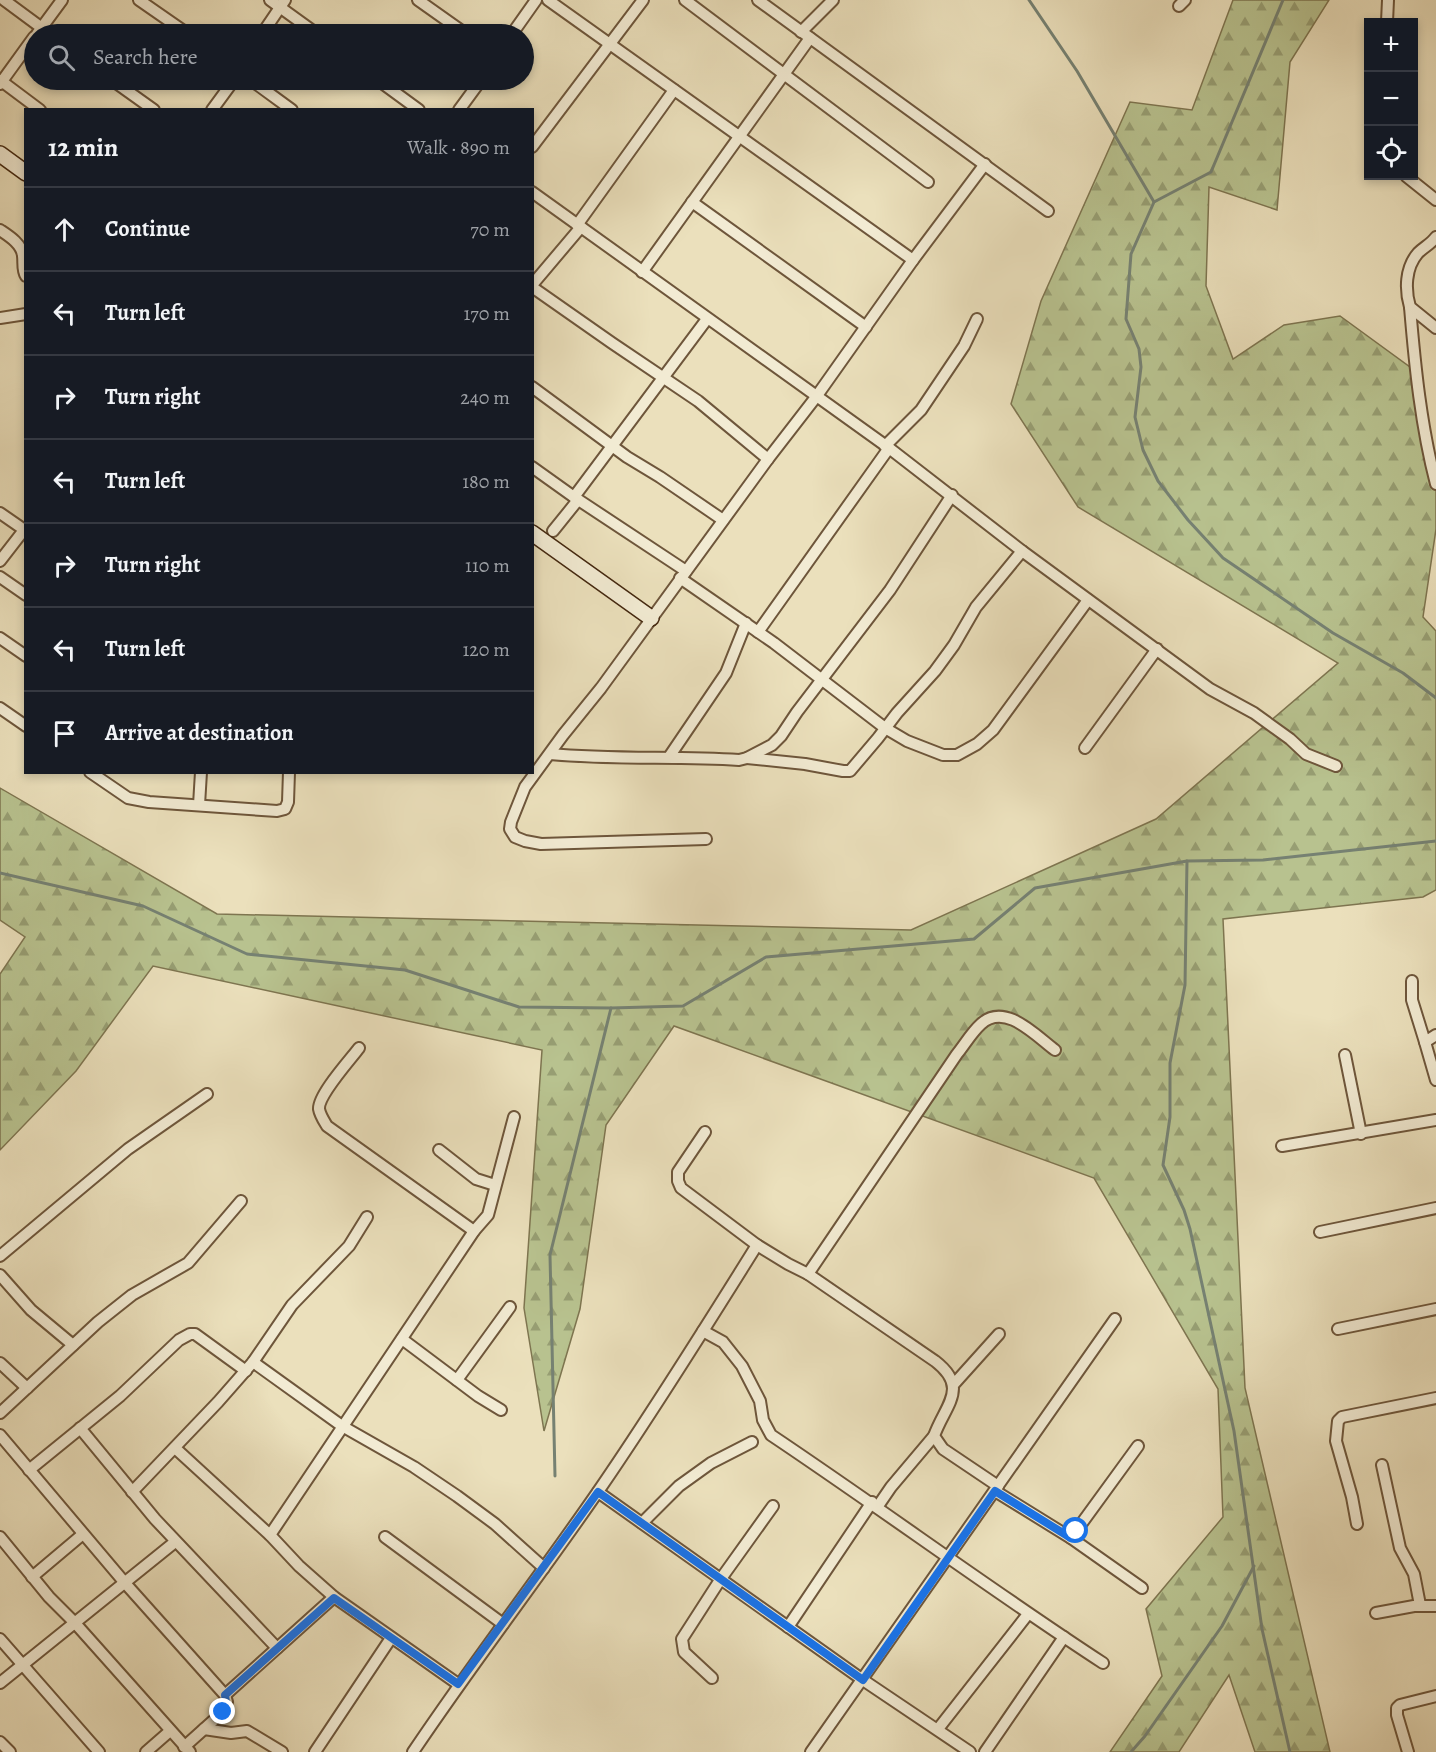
<!DOCTYPE html>
<html lang="en">
<head>
<meta charset="utf-8">
<style>
	:root { --surface:#171b24; --page:#242831; --text:#f1f3f6; --muted:#9ea1a6; --line:#363941 }
	body { margin:0; font-family:Alegreya,serif; background:var(--page); color:var(--text) }
	.controls { position:absolute; right:18px; top:18px; display:grid; overflow:hidden; border-radius:0px; box-shadow:0 3px 9px #0003 }
	.controls button { width:54px; height:54px; display:grid; place-items:center; padding:0; border:0; border-bottom:2px solid var(--line); background:var(--surface); color:var(--text); font:30px sans-serif }
	.stop { position:absolute; width:18px; height:18px; margin:-14px; border:4px solid #1a73e8; border-radius:50%; background:#fff }
	.stop.end { background:#1a73e8; border-color:#fff; box-shadow:0 2px 6px #0008 }
	.list { margin:0; padding:0; list-style:none }
	h2 { display:flex; justify-content:space-between; align-items:center; height:78px; margin:0; padding:0 24px; font-size:26px }
	h2 small { font-size:20px; font-weight:400; color:var(--muted) }
	.list li { display:grid; grid-template-columns:39px 1fr auto; gap:18px; align-items:center; box-sizing:border-box; height:84px; padding:0 24px; border-top:2px solid var(--line) }
	.list b { display:block; font-size:22px; white-space:nowrap }
	.list em { font-size:20px; font-style:normal; color:var(--muted) }
	.icon { flex:none; width:33px; height:33px; fill:none; stroke:currentColor; stroke-width:2; stroke-linecap:round; stroke-linejoin:round }
	.map { position:relative; flex:none; width:1436px; height:1752px; overflow:hidden }
	.search { position:absolute; background:var(--surface); box-shadow:0 3px 9px #0003; left:24px; top:24px; width:510px; height:66px; display:flex; align-items:center; gap:15px; box-sizing:border-box; padding:0 21px; border-radius:33px; color:var(--muted); font-size:22px }
	.panel { position:absolute; background:var(--surface); box-shadow:0 3px 9px #0003; left:24px; top:108px; width:510px; height:666px; border-radius:0px }
	.map>svg:first-child { display:block }
</style>
</head>
<body>
<div class="map">
<svg width="1436" height="1752" viewBox="0 0 1436 1752">
	<defs>
		<pattern id="forest-firs" width="22" height="20" patternUnits="userSpaceOnUse" patternTransform="scale(1.5)"><rect width="22" height="20" fill="#b8c28f"/><path d="M5 1l3.5 6h-7zM16 11l3.5 6h-7z" fill="#979e73"/></pattern>
	</defs>
	<rect width="100%" height="100%" fill="#ebe0bc"/>
	<filter id="stains"><feTurbulence type="fractalNoise" baseFrequency=".00333" numOctaves="4"/><feColorMatrix values="0 0 0 0 .2 0 0 0 0 .09 0 0 0 0 .02 0 0 0 .5 -.17"/></filter>
	<radialGradient id="worn" r=".72"><stop offset=".6" stop-color="#630" stop-opacity="0"/><stop offset="1" stop-color="#630" stop-opacity=".3"/></radialGradient>
	<polygon fill="url(#forest-firs)" stroke="#7e7550" stroke-width="1.5" points="1233,0 1329,0 1290,62 1277,210 1209,187 1206,286 1233,359 1284,325 1340,316 1414,370 1436,491 1436,529 1423,617 1436,631 1436,890 1423,897 1223,919 1245,1388 1330,1752 1255,1752 1229,1675 1179,1752 1110,1752 1162,1676 1146,1609 1223,1517 1218,1389 1094,1178 674,1026 606,1125 580,1309 544,1431 524,1308 542,1050 153,966 76,1071 0,1150 0,974 25,937 0,920 0,788 217,914 911,930 1156,819 1338,663 1078,507 1011,404 1041,301 1130,102 1192,110"/>
	<g fill="none" stroke-linecap="round" stroke-linejoin="round">
		<g stroke="#768172" stroke-width="3">
			<polyline points="1029,0 1077,71 1154,202"/>
			<polyline points="1283,0 1211,172 1154,202 1131,254 1126,319 1139,349 1141,367 1135,417 1143,450 1158,481 1188,520 1223,558 1333,633 1403,673 1436,698"/>
			<polyline points="1187,861 1185,985 1170,1063 1170,1117 1163,1165 1184,1210 1190,1229 1234,1431 1262,1629 1290,1752"/>
			<polyline points="0,873 143,906 247,954 405,970 519,1007 611,1008 683,1006 766,957 974,939 1035,888 1187,861 1263,860 1436,841"/>
			<polyline points="555,1476 550,1255 611,1008"/>
			<polyline points="1131,1752 1145,1736 1222,1626 1254,1566"/>
		</g>
		<g stroke="#6e563b" stroke-width="14">
			<g id="street">
				<polyline points="4,0 50,34"/>
				<polyline points="139,0 188,34"/>
				<polyline points="270,0 317,34"/>
				<polyline points="418,0 466,34"/>
				<polyline points="548,0 913,260"/>
				<polyline points="685,0 928,182"/>
				<polyline points="758,0 1048,211"/>
				<polyline points="1179,6 1185,0"/>
				<polyline points="1387,22 1388,0"/>
				<polyline points="801,32 833,0"/>
				<polyline points="37,34 62,0"/>
				<polyline points="262,34 285,0"/>
				<polyline points="512,34 536,0"/>
				<polyline points="0,80 40,110"/>
				<polyline points="112,80 154,110"/>
				<polyline points="251,80 292,110"/>
				<polyline points="378,80 419,110"/>
				<polyline points="0,84 34,37"/>
				<polyline points="212,110 234,80"/>
				<polyline points="459,110 481,80"/>
				<polyline points="532,147 643,0"/>
				<polyline points="1406,176 1436,200"/>
				<polyline points="532,192 889,448 1022,551 1210,689 1254,713 1290,739 1306,754 1336,766"/>
				<polyline points="692,202 866,327"/>
				<polyline points="577,225 674,90"/>
				<path d="M0 230C9 236 22 244 23 256 24 263 22 270 26 276"/>
				<path d="M1436 237C1431 244 1424 247 1418 253 1405 268 1405 290 1410 307L1436 328"/>
				<polyline points="642,272 810,38"/>
				<polyline points="532,285 581,227"/>
				<polyline points="532,287 612,343 698,401 768,459"/>
				<path d="M1410 307C1415 367 1421 426 1436 484"/>
				<polyline points="0,318 26,314"/>
				<polyline points="532,387 627,457 660,477 723,520"/>
				<polyline points="885,446 921,410 964,346 977,319"/>
				<polyline points="532,467 574,497 686,571"/>
				<polyline points="574,497 707,319"/>
				<polyline points="0,513 26,531"/>
				<polyline points="553,531 578,500"/>
				<polyline points="0,561 24,530"/>
				<polyline points="0,577 26,595"/>
				<polyline points="680,578 774,643 885,728 907,741 943,755 957,755 977,744 993,730 1088,600"/>
				<polyline points="758,632 889,448"/>
				<polyline points="0,638 26,656"/>
				<polyline points="0,708 26,726"/>
				<polyline points="1085,748 1157,649"/>
				<path d="M550 754C613 760 676 756 739 760L747 758 772 745 781 736 797 712 890 590 952 495"/>
				<polyline points="669,757 726,673 746,623"/>
				<polyline points="747,758 805,764 843,771 850,771 878,738 897,713 935,671 954,645 976,607 1022,551"/>
				<polyline points="90,772 128,798 149,802 277,811 285,809 288,802 289,772"/>
				<polyline points="199,805 201,772"/>
				<polyline points="706,839 541,844 525,841 515,837 510,829 511,822 525,787 563,735 601,688 768,459 816,397 913,260 985,164"/>
				<polyline points="1412,981 1412,1000 1425,1042"/>
				<polyline points="1436,1035 1425,1042 1436,1080"/>
				<polyline points="1345,1055 1361,1134"/>
				<path d="M705 1132 678 1172V1181L681 1188 757 1245 788 1264 808 1274 957 1054C965 1044 972 1032 981 1024 1005 1002 1035 1035 1055 1050"/>
				<polyline points="1282,1146 1436,1120"/>
				<polyline points="439,1150 476,1179 495,1185"/>
				<polyline points="474,1231 488,1215 514,1117"/>
				<polyline points="1320,1232 1436,1208"/>
				<polyline points="0,1256 128,1149 207,1094"/>
				<path d="M808 1274 935 1361C970 1388 945 1405 934 1436L943 1449 998 1486"/>
				<polyline points="0,1275 31,1310 73,1345"/>
				<polyline points="1338,1329 1436,1309"/>
				<path d="M703 1331 723 1342 742 1366 760 1401 763 1420 771 1435C883 1510 991 1590 1103 1663"/>
				<polyline points="402,1339 478,1396 501,1410"/>
				<polyline points="253,1362 342,1426 414,1467 457,1496 495,1524 544,1568"/>
				<polyline points="0,1363 27,1388"/>
				<polyline points="457,1380 510,1307"/>
				<polyline points="954,1384 999,1334"/>
				<polyline points="0,1413 98,1322 132,1295 188,1263 241,1201"/>
				<polyline points="80,1428 155,1519 277,1648"/>
				<polyline points="0,1435 125,1583 225,1695 227,1702 223,1712 184,1747"/>
				<polyline points="175,1448 270,1535 299,1566 334,1597 458,1684"/>
				<polyline points="1382,1465 1400,1548 1414,1574 1420,1605"/>
				<polyline points="29,1470 120,1396 179,1340 190,1334 195,1334 246,1371"/>
				<polyline points="995,1491 1071,1538 1138,1446"/>
				<polyline points="132,1492 218,1402 253,1362 292,1305 349,1246 367,1217"/>
				<polyline points="598,1492 863,1680 970,1752"/>
				<polyline points="878,1506 891,1487 934,1436"/>
				<polyline points="642,1523 679,1486 711,1463 752,1442"/>
				<polyline points="1357,1524 1352,1497 1336,1441 1338,1421 1342,1417 1436,1398"/>
				<path d="M270 1535 474 1231 327 1126C324 1121 320 1115 319 1109 318 1095 350 1060 359 1048"/>
				<polyline points="0,1537 49,1597 75,1623 190,1752"/>
				<polyline points="385,1537 503,1624"/>
				<polyline points="1071,1538 1142,1588"/>
				<polyline points="32,1577 83,1534"/>
				<polyline points="1376,1613 1414,1606 1436,1606"/>
				<polyline points="788,1627 872,1502"/>
				<polyline points="0,1639 99,1752"/>
				<polyline points="712,1678 684,1652 682,1639 720,1580 773,1506"/>
				<polyline points="0,1683 175,1542"/>
				<polyline points="225,1695 334,1597"/>
				<polyline points="204,1729 231,1733 247,1731 282,1752"/>
				<polyline points="938,1729 1028,1614"/>
				<polyline points="0,1742 10,1752"/>
				<polyline points="146,1752 170,1731"/>
				<polyline points="315,1752 391,1638"/>
				<path d="M413 1752C472 1664 537 1580 597 1493 653 1412 705 1328 757 1245"/>
				<polyline points="811,1752 1115,1319"/>
				<polyline points="985,1752 1064,1637"/>
				<polyline points="1408,1752 1397,1715 1397,1708 1400,1705 1436,1696"/>
			</g>
		</g>
		<g stroke="#442810" stroke-width="18">
			<g id="secondary">
				<polyline points="0,154 26,173"/>
				<polyline points="532,533 651,618"/>
			</g>
		</g>
		<use href="#street" stroke="#f2ebd3" stroke-width="10"/>
		<use href="#secondary" stroke="#f2ebd3" stroke-width="15"/>
	</g>
	<g fill="none" stroke-linecap="round" stroke-linejoin="round">
		<polyline stroke="#1a73e8" stroke-width="8" points="223,1712 226,1702 225,1695 334,1598 458,1684 598,1492 863,1680 995,1491 1071,1538 1076,1531"/>
	</g>
	<rect width="100%" height="100%" filter="url(#stains)"/>
	<rect width="100%" height="100%" fill="url(#worn)"/>
</svg>
<div class="controls">
<button>+</button>
<button>−</button>
<button><svg class="icon" aria-label="locate" viewBox="0 0 24 24"><circle cx="12" cy="12" r="6"/><path d="M12 2v4M12 18v4M2 12h4M18 12h4"/></svg></button>
</div>
<div class="stop" style="left:1076px;top:1531px"></div>
<div class="stop end" style="left:223px;top:1712px"></div>
<div class="search"><svg class="icon" aria-label="search" viewBox="0 0 24 24"><circle cx="10" cy="10" r="6"/><path d="M15 15l6 6"/></svg>Search here</div>
<section class="panel">
<h2>12 min<small>Walk · 890 m</small></h2>
<ul class="list">
<li><svg class="icon" aria-label="ahead" viewBox="0 0 24 24"><path d="M12 20V5M6 11l6-6 6 6"/></svg><div><b>Continue</b></div><em>70 m</em></li>
<li><svg class="icon" aria-label="left" viewBox="0 0 24 24"><path d="M17 20v-9H6M10 6l-5 5 5 5"/></svg><div><b>Turn left</b></div><em>170 m</em></li>
<li><svg class="icon" aria-label="right" viewBox="0 0 24 24"><path d="M7 20v-9h11M14 6l5 5-5 5"/></svg><div><b>Turn right</b></div><em>240 m</em></li>
<li><svg class="icon" aria-label="left" viewBox="0 0 24 24"><path d="M17 20v-9H6M10 6l-5 5 5 5"/></svg><div><b>Turn left</b></div><em>180 m</em></li>
<li><svg class="icon" aria-label="right" viewBox="0 0 24 24"><path d="M7 20v-9h11M14 6l5 5-5 5"/></svg><div><b>Turn right</b></div><em>110 m</em></li>
<li><svg class="icon" aria-label="left" viewBox="0 0 24 24"><path d="M17 20v-9H6M10 6l-5 5 5 5"/></svg><div><b>Turn left</b></div><em>120 m</em></li>
<li><svg class="icon" aria-label="arrive" viewBox="0 0 24 24"><path d="M6 21V4h12l-3 4 3 4H6"/></svg><div><b>Arrive at destination</b></div></li>
</ul>
</section>
</div>
</body>
</html>
